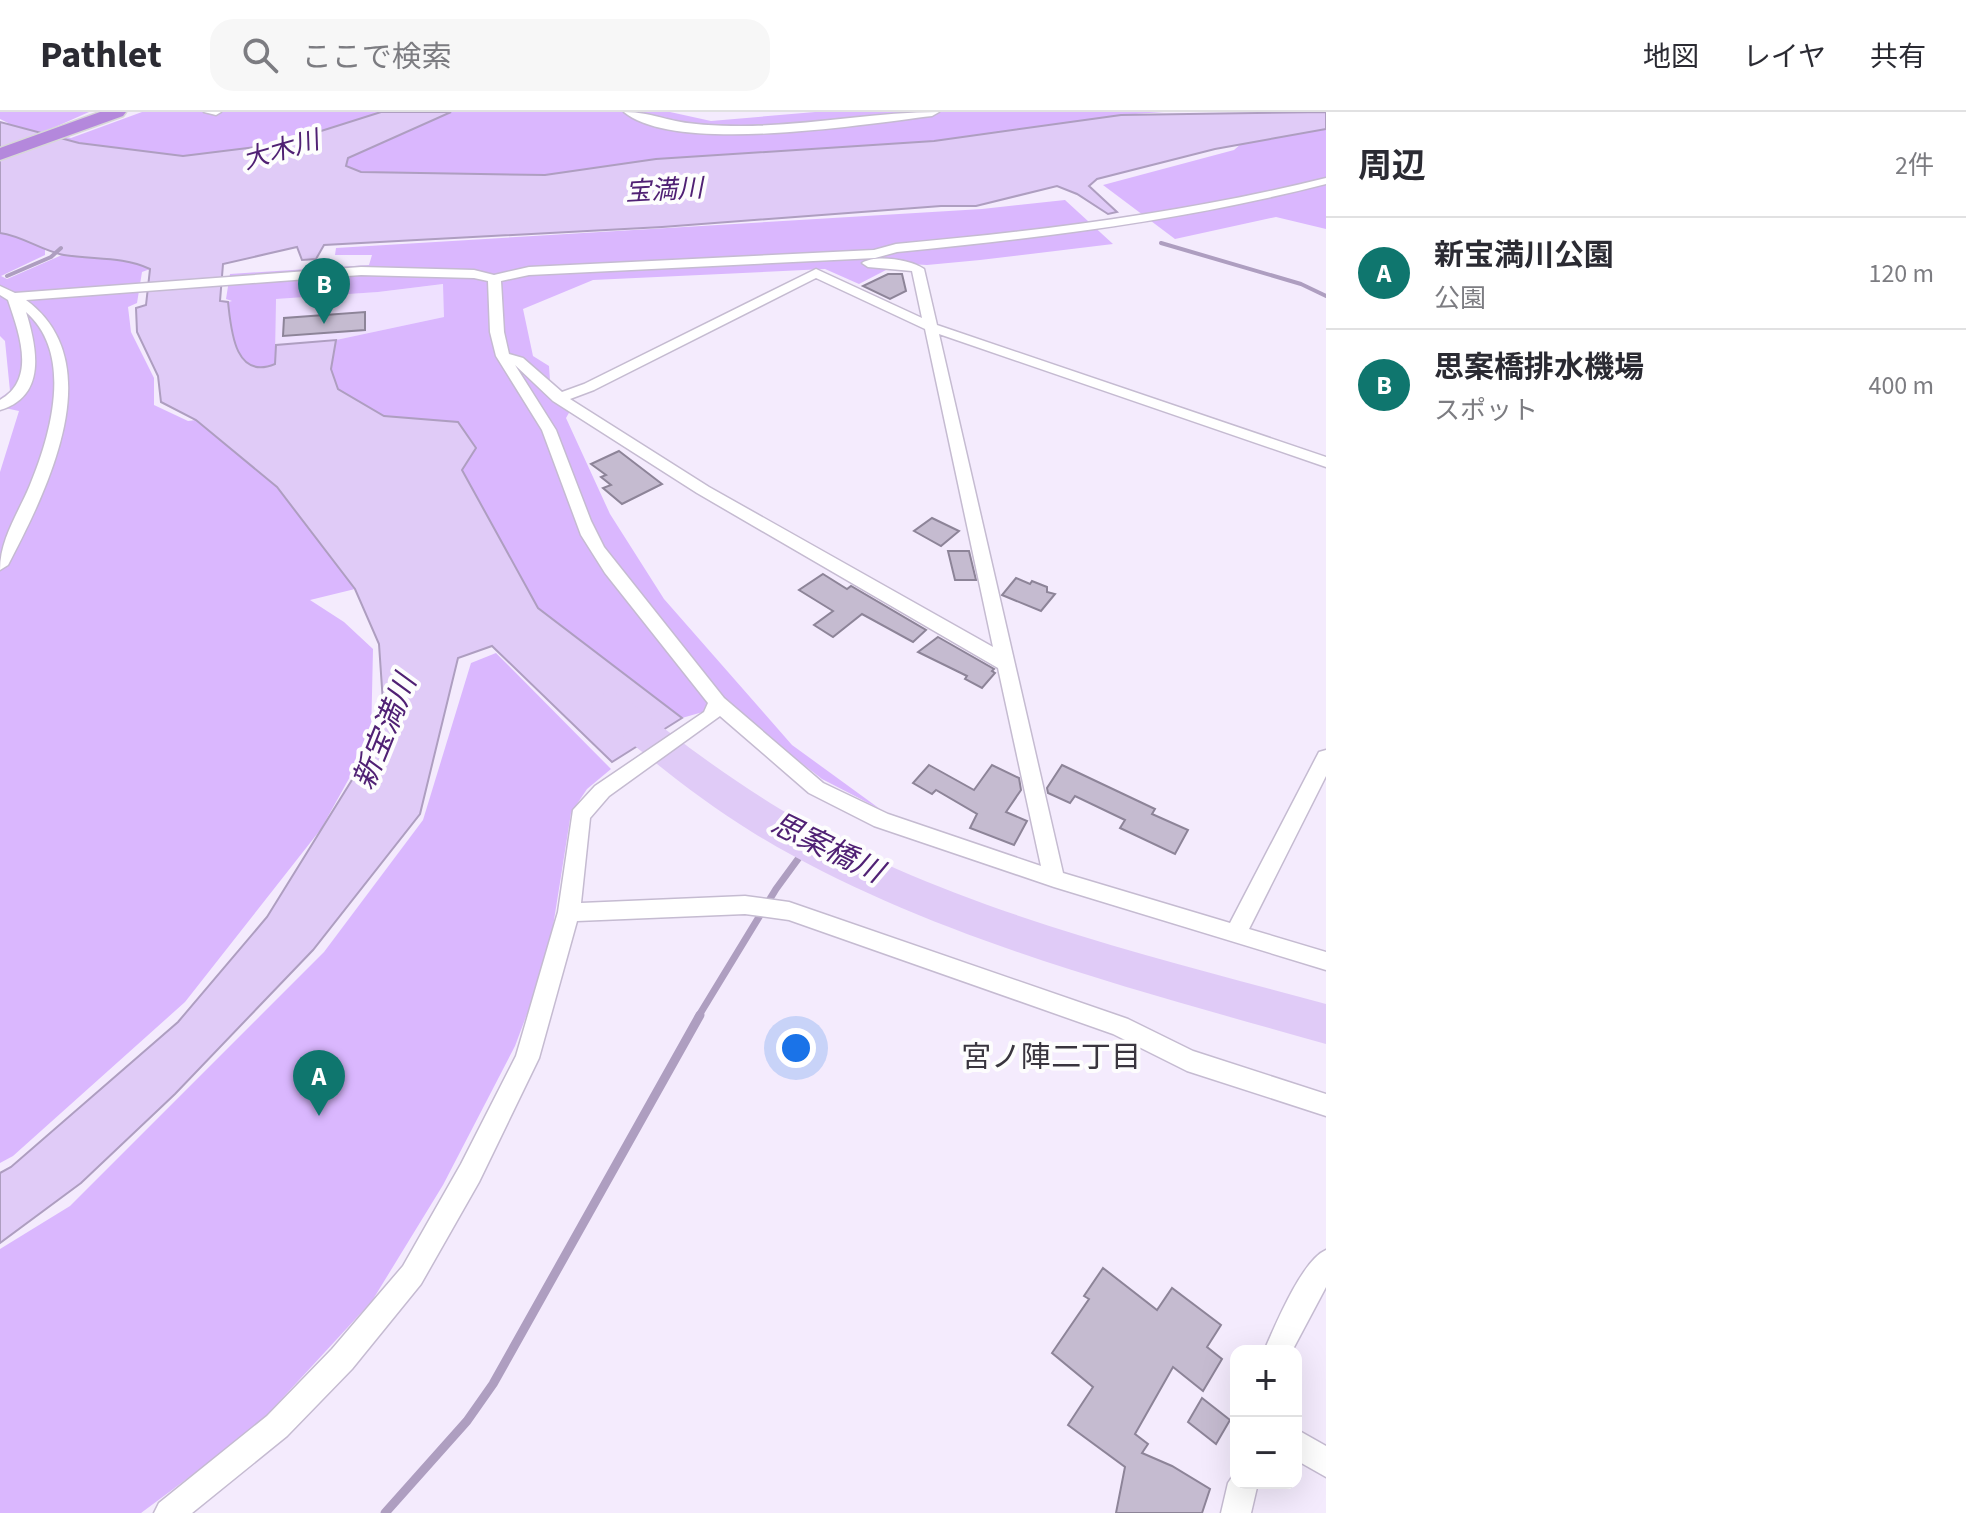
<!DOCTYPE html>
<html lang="ja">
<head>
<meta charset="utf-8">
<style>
	:root { --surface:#fff; --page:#f7f7f7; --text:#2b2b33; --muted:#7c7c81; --line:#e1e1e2; --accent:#0f766e }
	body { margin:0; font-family:"Source Sans 3","Noto Sans JP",sans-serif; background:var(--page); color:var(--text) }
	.controls { position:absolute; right:24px; bottom:24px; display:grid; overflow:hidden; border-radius:16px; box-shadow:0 8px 32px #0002 }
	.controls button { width:72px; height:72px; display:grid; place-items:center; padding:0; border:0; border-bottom:2px solid var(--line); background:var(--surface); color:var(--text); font:40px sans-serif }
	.you { position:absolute; left:796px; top:936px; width:28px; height:28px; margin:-20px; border:6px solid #fff; border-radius:50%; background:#1a73e8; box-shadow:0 0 0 12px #1a73e833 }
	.badge { display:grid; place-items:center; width:52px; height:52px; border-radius:50%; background:var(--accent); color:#fff; font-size:26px; font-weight:700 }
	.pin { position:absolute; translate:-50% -66px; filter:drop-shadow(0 2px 4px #0008) }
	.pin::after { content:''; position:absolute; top:42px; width:28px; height:24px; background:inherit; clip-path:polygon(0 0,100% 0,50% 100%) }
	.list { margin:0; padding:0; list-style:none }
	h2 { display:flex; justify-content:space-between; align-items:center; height:104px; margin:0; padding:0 32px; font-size:34px }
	h2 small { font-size:26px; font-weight:400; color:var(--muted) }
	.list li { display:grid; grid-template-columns:52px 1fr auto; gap:24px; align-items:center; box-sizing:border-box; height:112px; padding:0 32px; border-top:2px solid var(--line) }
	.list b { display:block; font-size:30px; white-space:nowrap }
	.list p { margin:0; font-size:26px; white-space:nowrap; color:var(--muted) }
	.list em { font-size:26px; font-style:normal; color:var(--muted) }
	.icon { flex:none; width:44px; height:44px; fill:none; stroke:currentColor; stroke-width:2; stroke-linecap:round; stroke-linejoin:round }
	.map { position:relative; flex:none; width:1326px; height:1401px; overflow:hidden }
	header { display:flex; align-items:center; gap:48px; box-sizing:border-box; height:112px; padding:0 40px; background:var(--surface); border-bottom:2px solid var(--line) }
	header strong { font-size:38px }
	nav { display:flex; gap:44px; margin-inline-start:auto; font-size:28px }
	.search { width:560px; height:72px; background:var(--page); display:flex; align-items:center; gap:20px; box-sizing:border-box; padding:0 28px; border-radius:24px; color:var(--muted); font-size:30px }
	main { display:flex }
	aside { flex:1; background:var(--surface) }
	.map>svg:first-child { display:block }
</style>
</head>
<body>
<header>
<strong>Pathlet</strong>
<div class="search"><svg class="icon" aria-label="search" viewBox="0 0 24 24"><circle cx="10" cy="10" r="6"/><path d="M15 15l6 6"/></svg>ここで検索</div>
<nav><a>地図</a><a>レイヤ</a><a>共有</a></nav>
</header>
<main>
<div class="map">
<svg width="1326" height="1401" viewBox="0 0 1326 1401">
	<rect width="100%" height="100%" fill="#f4ebfd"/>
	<polygon fill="#efe1ff" points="444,172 444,205 336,228 276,233 275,187 378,180"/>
	<g fill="#dab7fe">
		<polygon points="0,0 89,0 44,20 71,26 142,0 381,0 280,32 183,44 79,31 7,13 8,11 0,7"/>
		<polygon points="451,0 670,0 711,9 815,0 1164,0 1121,3 934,29 656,47 545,63 361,60 346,54 348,46"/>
		<polygon points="1326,17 1326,117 1276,105 1175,127 1103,73 1234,38 1242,31"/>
		<path d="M1065 88 1113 132 980 148 927 153 889 151 886 158 859 172 825 157 593 168 523 197 533 244 549 254 551 283 570 299 566 306 610 402 664 487 792 633 880 697 822 667 727 593 682 606 538 496 462 358 458 310 384 304 338 277 331 257 336 228 444 205 443 172 378 180 276 187 275 252C234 269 231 217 228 190L232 189 226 187 230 162 369 153 372 143H335L336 136 982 97Z"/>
		<polygon points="0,121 14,123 45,136 45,143 1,164 7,167 62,143 131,148 150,157 142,160 137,191 128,195 131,220 154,266 154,293 188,309 196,308 277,375 355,477 310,488 344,510 373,537 371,627 321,717 185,890 13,1044 0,1051 0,360 19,299 0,295 0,286 10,279 5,229 0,224"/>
		<polygon points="496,541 611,657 587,677 571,701 548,846 515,934 443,1073 372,1189 254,1317 141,1401 0,1401 0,1137 70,1094 324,840 423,708 471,551"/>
	</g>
	<path fill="#e0cbf7" stroke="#ae9ec0" stroke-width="2" d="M381 0H451L348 46 346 54 361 60 545 63 656 47 934 29 1121 3 1326 0V17L1215 37 1097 67 1089 74 1117 100 1108 102 1077 82 1057 74 976 94H941L662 115 324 133 316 147 302 148 297 135 223 152 220 189 228 190C231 216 234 269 275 252L276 233 336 228 331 257 338 277 384 304 458 310 476 336 462 358 538 496 682 606 612 650 492 534 458 546 420 702 313 838 175 982 81 1071 0 1131V1061L11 1055 178 910 267 805 373 634 383 591 379 532 355 477 277 375 196 308 161 290 158 264 137 220 136 196 146 193 150 157C122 144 94 148 64 143 42 139 23 124 0 121V10L79 31 183 44 280 32Z"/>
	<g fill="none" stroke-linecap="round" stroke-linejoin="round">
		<g stroke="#ae9ec0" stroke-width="4">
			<polyline points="1161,131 1301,172 1326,184"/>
			<polyline points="7,164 51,145 61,136"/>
		</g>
		<polyline stroke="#ae9ec0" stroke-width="7" points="698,905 776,777 809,732"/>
		<polyline stroke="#ae9ec0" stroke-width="9" points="385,1401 467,1309 493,1272 700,903"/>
		<path fill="#e0cbf7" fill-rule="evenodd" d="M610 580 623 584C674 625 724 663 780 697 945 796 1142 842 1326 892V932C1136 878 921 824 752 720 696 685 647 645 597 602L591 593 597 584Z"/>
	</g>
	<g fill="#c5bbd0" stroke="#8d8498" stroke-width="2">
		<polygon points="888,162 902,162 906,179 890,187 863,174"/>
		<polygon points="365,200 365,218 283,224 284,206"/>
		<polygon points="619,339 662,372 622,392 603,376 611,373 601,365 606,363 591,352"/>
		<polygon points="932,406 959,419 941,434 914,419"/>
		<polygon points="948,439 969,439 976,468 955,468"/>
		<polygon points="823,462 847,477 851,474 926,518 913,530 862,502 833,525 814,513 833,499 799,478"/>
		<polygon points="1016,466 1030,472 1032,469 1047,475 1047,480 1055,482 1041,499 1002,483"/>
		<polygon points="938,525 994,557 992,559 995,561 982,576 965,567 967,564 918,540"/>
		<polygon points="929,653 974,678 992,653 1019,666 1021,678 1006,700 1027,709 1014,733 970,716 977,702 936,678 932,682 913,671"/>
		<polygon points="1062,653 1155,697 1152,702 1188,718 1175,742 1120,716 1125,708 1075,684 1070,691 1048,681 1047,676"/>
		<polygon points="1103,1156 1157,1198 1172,1176 1221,1213 1207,1235 1222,1247 1203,1279 1173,1255 1135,1322 1148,1332 1142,1341 1172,1354 1210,1377 1202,1401 1116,1401 1125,1355 1068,1313 1093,1275 1052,1241 1089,1187 1084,1184"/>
		<polygon points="1202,1286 1230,1308 1216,1332 1188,1310"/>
	</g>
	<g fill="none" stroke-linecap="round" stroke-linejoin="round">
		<g stroke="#c5bbd1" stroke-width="3">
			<g id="minor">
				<polygon points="204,0 221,0 216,3"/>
				<path d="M1326 66V72C1185 108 1042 126 897 140L875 146 529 163 501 169 504 220 509 242 523 246 562 280 584 272 816 157 922 206 912 159 868 155 862 151C876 142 911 148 924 157L937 213 1326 345V355L939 222 1063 761 1230 811 1319 640 1326 638V664L1249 817 1326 840V858L1054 775 874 714 809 681 720 604 609 684 590 706 581 791 745 784 789 790 1128 907 1193 939 1326 982V1004L1187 959 1113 922 789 808 745 802 577 809 539 946 479 1070 421 1172 352 1257 287 1324 192 1401H154L159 1391 267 1304 332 1237 403 1154 461 1052 516 944 558 800 573 698 595 674 704 600 708 591 605 461 581 423 542 318 496 244 490 220 488 169 474 166 361 163 26 188C112 251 46 380 8 453L0 458C0 427 18 402 30 373 51 322 74 242 26 200 37 236 47 284 0 298V288C37 267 19 221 8 188L0 183V174L15 181 361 155 474 158 494 163 529 155 874 138 896 132C1041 119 1184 101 1326 66ZM816 166 925 217 993 535 709 375 570 287 594 278ZM515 253 553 289 697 381 998 556 1041 754 888 702 823 671 724 586 604 435 591 409 556 318Z"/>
				<path d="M1326 1138V1175L1292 1239H1264C1275 1214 1302 1148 1326 1138Z"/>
				<polygon points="1296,1317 1326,1334 1326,1365 1296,1348"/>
				<polygon points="1236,1359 1236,1371 1258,1371 1251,1401 1221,1401 1228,1371"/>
			</g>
		</g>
		<g stroke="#c5bbd1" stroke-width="3">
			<path id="tertiary" d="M624 0C640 0 651 3 667 7 690 13 716 14 741 14 807 14 872 0 939 0L932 4C865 12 676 43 624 0Z"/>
		</g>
		<g stroke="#d7d7d8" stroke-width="3">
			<polygon id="trunk" points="100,0 126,0 123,4 0,48 0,36"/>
		</g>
		<use href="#minor" fill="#fff" fill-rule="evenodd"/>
		<use href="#tertiary" fill="#fff" fill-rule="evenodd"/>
		<use href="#trunk" fill="#b488dc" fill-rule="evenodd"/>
	</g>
	<g text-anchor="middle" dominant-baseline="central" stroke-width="8" stroke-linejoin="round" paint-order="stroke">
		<g font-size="26" font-style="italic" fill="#502174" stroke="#fdfdfd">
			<text transform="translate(281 38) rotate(-16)">大木川</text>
			<text transform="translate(664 78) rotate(-3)">宝満川</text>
		</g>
		<g font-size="30" font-style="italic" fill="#502174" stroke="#fdfdfd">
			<text transform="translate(385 620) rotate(-68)">新宝満川</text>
			<text transform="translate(827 736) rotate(26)">思案橋川</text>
		</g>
		<g font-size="30" fill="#39353e" stroke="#fdfdfd">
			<text x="1051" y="945">宮ノ陣二丁目</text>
		</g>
	</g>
</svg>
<div class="controls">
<button>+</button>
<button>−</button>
</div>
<div class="you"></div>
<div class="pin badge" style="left:319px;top:1004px">A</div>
<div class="pin badge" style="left:324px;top:212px">B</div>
</div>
<aside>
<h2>周辺<small>2件</small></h2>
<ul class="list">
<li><span class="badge">A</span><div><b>新宝満川公園</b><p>公園</p></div><em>120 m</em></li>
<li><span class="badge">B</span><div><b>思案橋排水機場</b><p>スポット</p></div><em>400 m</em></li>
</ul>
</aside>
</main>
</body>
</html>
